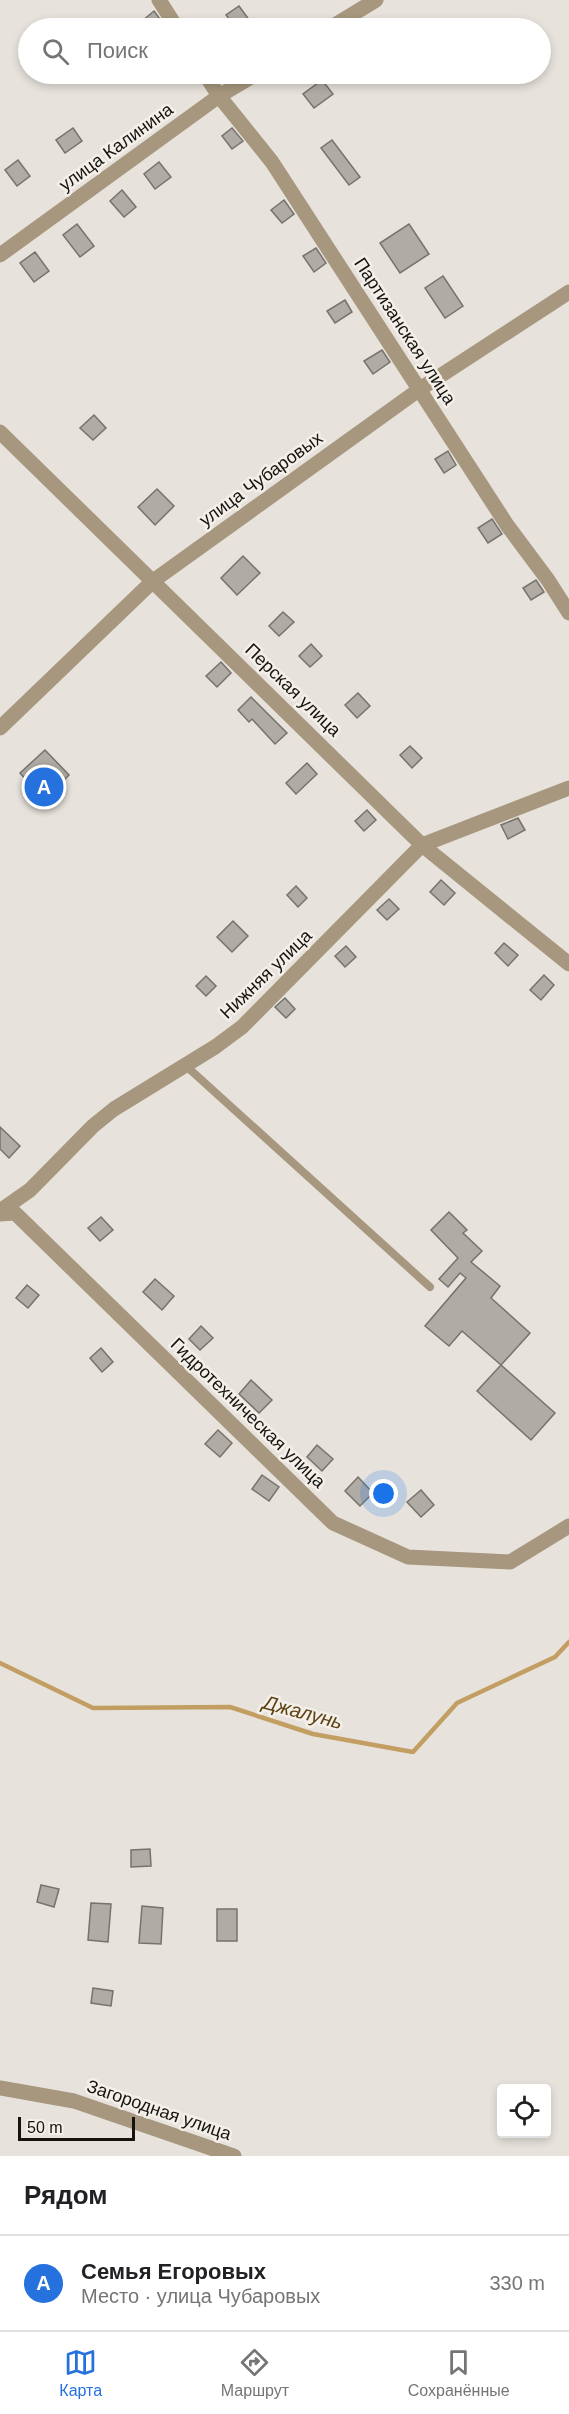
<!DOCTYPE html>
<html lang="ru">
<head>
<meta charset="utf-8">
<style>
	:root { --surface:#fff; --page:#f6f6f6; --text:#202124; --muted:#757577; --line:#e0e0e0; --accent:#2571dd }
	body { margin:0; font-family:Helvetica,sans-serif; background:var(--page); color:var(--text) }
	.controls { position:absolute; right:18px; bottom:18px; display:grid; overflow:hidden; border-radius:6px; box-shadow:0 3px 9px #0003 }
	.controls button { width:54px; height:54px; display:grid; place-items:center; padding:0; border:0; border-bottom:2px solid var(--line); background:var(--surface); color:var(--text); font:30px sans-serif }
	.scale { position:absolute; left:18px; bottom:15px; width:117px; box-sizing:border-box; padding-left:6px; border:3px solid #151411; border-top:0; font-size:16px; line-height:21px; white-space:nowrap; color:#151411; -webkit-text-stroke:4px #f4f0e9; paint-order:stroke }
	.you { position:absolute; left:384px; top:1494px; width:21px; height:21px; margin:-15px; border:4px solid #fff; border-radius:50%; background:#1a73e8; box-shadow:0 0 0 9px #1a73e833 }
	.badge { display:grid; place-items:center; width:39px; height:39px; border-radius:50%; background:var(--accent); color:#fff; font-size:20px; font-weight:700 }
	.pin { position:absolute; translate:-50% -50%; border:3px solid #fff; box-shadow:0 2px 6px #0006 }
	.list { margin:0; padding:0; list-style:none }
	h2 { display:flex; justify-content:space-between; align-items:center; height:78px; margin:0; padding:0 24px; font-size:26px }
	h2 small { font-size:20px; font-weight:400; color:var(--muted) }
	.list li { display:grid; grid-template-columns:39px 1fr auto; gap:18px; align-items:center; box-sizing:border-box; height:96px; padding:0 24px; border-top:2px solid var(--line) }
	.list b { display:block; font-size:22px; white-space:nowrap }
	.list p { margin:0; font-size:20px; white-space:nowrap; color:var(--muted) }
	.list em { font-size:20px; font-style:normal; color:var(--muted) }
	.icon { flex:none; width:33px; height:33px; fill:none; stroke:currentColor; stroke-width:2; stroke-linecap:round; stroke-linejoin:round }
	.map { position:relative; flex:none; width:569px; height:2156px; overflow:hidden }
	.search { position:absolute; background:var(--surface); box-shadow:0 3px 9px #0003; left:18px; right:18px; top:18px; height:66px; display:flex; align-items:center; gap:15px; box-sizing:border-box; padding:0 21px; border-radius:33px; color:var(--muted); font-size:22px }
	.sheet { height:174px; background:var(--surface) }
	nav { display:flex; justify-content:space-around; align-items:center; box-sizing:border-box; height:84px; border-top:2px solid var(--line); background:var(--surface); font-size:16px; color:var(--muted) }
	nav a { display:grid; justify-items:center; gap:3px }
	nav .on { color:var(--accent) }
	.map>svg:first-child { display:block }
</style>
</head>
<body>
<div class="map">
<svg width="569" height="2156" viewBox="0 0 569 2156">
	<rect width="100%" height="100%" fill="#e7e3dc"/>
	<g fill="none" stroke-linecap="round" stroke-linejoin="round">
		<polyline stroke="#c39e62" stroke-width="4.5" points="0,1663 93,1708 230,1707 313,1734 413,1752 457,1703 555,1657 569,1642"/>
	</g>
	<g fill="#b0aca5" stroke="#76726c" stroke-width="1.5">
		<polygon points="239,6 255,28 236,28 226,15"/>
		<polygon points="154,11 157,15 166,28 148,28 142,21"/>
		<polygon points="322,80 333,94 314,108 303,94"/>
		<polygon points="73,128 82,141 65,153 56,140"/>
		<polygon points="232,128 243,141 232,149 222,136"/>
		<polygon points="332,140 360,177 349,185 321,148"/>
		<polygon points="18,160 30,176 17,186 5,170"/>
		<polygon points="159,162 171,177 155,189 144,174"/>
		<polygon points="122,190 136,207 124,217 110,201"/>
		<polygon points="284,200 294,214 282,223 271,210"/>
		<polygon points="77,224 94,246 80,257 63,235"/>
		<polygon points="409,224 429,254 400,273 380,243"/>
		<polygon points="316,248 326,263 314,272 303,256"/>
		<polygon points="35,252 49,271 34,282 20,263"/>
		<polygon points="443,276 463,306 445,318 425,288"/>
		<polygon points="345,300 352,312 335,323 327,311"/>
		<polygon points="382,350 390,362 373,374 364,361"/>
		<polygon points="94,415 106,428 93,440 80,428"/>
		<polygon points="448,451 456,465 444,473 435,459"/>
		<polygon points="157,489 174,506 155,525 138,507"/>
		<polygon points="492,519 502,534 488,543 478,528"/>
		<polygon points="243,556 260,573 237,595 221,578"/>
		<polygon points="536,580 544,592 531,600 523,588"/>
		<polygon points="283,612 294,622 279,636 269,626"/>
		<polygon points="311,644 322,656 310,667 299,656"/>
		<polygon points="221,662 231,673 217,687 206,676"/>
		<polygon points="358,693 370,706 357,718 345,705"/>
		<polygon points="251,697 287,733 275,744 252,719 249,722 238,710"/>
		<polygon points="410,746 422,758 412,768 400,755"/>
		<polygon points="45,750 69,775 44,800 20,773"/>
		<polygon points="307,763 317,774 296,794 286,783"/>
		<polygon points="367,810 376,820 364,831 355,821"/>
		<polygon points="518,818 525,830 508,839 501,825"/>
		<polygon points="441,880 455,893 444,905 430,892"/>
		<polygon points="296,886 307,898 298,907 287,895"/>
		<polygon points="389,899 399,909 387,920 377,910"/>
		<polygon points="233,921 248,936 232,952 217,937"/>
		<polygon points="504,943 518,955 508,966 495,953"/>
		<polygon points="346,946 356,957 345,967 335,956"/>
		<polygon points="544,975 554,985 541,1000 530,990"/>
		<polygon points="206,976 216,986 206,996 196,986"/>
		<polygon points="285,998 295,1009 286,1018 275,1007"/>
		<polygon points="0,1127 20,1146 9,1158 0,1149"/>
		<polygon points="449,1212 467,1230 463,1233 482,1251 471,1262 500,1286 491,1298 530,1333 501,1365 462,1331 449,1346 425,1326 466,1278 460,1273 448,1287 439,1279 458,1258 431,1230"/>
		<polygon points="101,1217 113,1230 100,1241 88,1228"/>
		<polygon points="155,1279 174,1296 162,1310 143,1292"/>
		<polygon points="27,1285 39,1295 28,1308 16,1298"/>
		<polygon points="201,1326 213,1338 200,1350 189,1339"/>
		<polygon points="101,1348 113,1362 102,1372 90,1358"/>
		<polygon points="501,1365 555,1413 531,1440 477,1391"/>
		<polygon points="251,1380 272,1400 259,1413 239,1394"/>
		<polygon points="218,1430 232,1443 220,1457 205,1444"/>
		<polygon points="317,1445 333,1459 322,1471 307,1457"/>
		<polygon points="262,1475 279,1487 269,1501 252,1489"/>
		<polygon points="358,1477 373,1493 360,1506 345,1491"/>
		<polygon points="421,1490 434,1505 421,1517 407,1502"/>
		<polygon points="150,1849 151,1866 131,1867 131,1850"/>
		<polygon points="41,1885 59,1889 54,1907 37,1902"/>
		<polygon points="91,1903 111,1904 108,1942 88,1940"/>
		<polygon points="142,1906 163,1908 161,1944 139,1943"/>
		<rect x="217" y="1909" width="20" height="32"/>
		<polygon points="93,1988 113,1991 111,2006 91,2003"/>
	</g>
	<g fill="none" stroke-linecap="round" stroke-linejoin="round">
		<polyline stroke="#a7977e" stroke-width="8" points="185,1065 430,1287"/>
		<g stroke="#a7977e" stroke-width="15">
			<polyline points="159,0 177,28"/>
			<polyline points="330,28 376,0"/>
			<polyline points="205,74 219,96 272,162 507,525 548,580 569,613"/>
			<polyline points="0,255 219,96 256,74"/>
			<polyline points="0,432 422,845 569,964"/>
			<polyline points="0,728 153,581 420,389 569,292"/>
			<polyline points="0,1211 30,1190 93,1126 114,1109 215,1047 242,1027 422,845 569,788"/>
			<polyline points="0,1214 15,1213 333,1523 408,1557 510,1562 569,1526"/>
			<polyline points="0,2088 74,2101 234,2156"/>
		</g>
	</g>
	<g text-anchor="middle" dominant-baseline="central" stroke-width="5" stroke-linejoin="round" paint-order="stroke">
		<g font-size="18" fill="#151411" stroke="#f4f0e9">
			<text transform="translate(116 147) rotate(-36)">улица Калинина</text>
			<text transform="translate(405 331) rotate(57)">Партизанская улица</text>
			<text transform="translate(261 479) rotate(-36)">улица Чубаровых</text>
			<text transform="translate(293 690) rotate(44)">Перская улица</text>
			<text transform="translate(266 974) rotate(-44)">Нижняя улица</text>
			<text transform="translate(248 1413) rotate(44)">Гидротехническая улица</text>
			<text transform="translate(159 2110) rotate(19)">Загородная улица</text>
		</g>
		<g font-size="20" font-style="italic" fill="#5d4313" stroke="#f4f0e9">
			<text transform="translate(303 1712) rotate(15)">Джалунь</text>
		</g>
	</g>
</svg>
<div class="controls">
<button><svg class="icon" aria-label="locate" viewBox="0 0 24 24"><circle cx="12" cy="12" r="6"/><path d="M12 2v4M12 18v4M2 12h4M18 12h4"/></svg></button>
</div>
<div class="scale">50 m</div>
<div class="you"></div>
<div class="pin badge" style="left:44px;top:787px">A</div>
<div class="search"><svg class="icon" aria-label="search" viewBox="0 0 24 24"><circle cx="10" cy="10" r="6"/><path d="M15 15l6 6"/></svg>Поиск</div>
</div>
<section class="sheet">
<h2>Рядом<small></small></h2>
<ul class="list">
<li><span class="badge">A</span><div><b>Семья Егоровых</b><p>Место · улица Чубаровых</p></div><em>330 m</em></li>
</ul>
</section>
<nav>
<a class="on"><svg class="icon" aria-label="map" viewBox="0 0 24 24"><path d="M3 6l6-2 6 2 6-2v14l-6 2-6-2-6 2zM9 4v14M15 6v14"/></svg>Карта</a>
<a><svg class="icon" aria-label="directions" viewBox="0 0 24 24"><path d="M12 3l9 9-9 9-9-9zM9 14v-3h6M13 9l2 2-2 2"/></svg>Маршрут</a>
<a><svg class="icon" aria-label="saved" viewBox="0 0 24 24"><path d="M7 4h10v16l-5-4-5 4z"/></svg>Сохранённые</a>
</nav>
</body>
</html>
